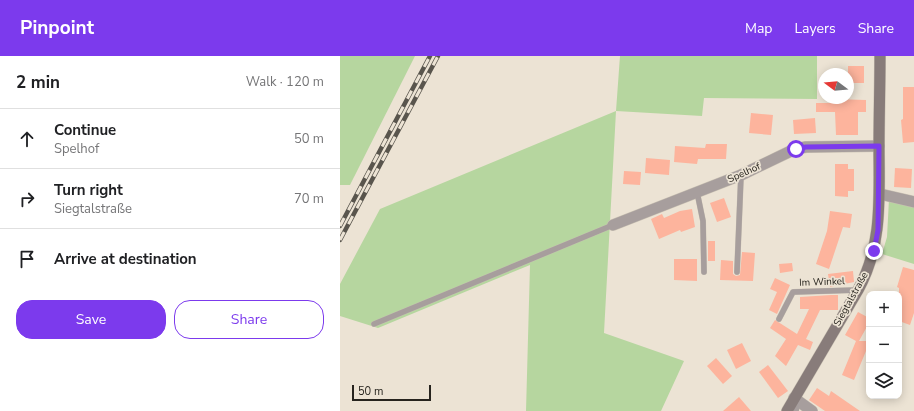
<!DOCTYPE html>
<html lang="en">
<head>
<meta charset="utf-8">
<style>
	:root { --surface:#fff; --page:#f2f2f2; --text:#202124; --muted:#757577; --line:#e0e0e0; --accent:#7c3aed }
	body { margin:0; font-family:"Nunito Sans",sans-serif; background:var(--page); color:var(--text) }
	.controls { position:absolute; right:12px; bottom:12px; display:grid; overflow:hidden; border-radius:8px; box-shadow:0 2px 10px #0003 }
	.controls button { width:36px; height:36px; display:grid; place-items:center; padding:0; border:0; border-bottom:1px solid var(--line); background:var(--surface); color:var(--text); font:20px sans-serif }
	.compass { position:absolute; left:478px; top:12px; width:36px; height:36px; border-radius:50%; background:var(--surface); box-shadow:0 2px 10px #0003; rotate:286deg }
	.scale { position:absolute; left:12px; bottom:10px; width:79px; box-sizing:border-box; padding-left:4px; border:2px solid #27241e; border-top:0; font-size:11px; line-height:14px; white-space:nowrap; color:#27241e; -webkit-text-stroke:3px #ece3d4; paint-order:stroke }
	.stop { position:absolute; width:12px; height:12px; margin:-9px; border:3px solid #7c3aed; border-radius:50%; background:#fff }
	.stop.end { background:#7c3aed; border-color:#fff; box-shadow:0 1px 4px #0008 }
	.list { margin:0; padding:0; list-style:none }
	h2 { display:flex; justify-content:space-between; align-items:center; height:52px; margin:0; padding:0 16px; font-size:17px }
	h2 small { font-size:13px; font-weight:400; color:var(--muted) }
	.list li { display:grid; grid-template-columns:26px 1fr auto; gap:12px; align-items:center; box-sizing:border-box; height:60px; padding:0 16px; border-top:1px solid var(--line) }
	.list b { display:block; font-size:15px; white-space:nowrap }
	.list p { margin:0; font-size:13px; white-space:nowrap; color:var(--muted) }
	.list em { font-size:13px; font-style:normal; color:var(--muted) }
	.actions { display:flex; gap:8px; padding:12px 16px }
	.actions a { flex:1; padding:9px 0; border:1px solid var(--accent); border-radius:16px; text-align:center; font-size:14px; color:var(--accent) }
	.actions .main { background:var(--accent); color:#fff }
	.icon { flex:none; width:22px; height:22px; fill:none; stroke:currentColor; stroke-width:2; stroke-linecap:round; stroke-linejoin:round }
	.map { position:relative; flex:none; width:574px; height:355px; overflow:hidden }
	header { display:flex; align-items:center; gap:24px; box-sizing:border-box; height:56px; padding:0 20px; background:var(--accent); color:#fff }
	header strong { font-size:19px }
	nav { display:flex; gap:22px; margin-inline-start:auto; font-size:14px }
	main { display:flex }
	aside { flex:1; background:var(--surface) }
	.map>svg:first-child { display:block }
</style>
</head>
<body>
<header>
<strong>Pinpoint</strong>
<nav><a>Map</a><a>Layers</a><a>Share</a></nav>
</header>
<main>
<aside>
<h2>2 min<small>Walk · 120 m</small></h2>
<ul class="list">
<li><svg class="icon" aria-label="ahead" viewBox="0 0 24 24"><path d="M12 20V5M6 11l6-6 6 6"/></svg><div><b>Continue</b><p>Spelhof</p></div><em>50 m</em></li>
<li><svg class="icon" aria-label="right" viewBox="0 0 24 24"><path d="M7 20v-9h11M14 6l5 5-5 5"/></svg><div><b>Turn right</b><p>Siegtalstraße</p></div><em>70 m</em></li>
<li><svg class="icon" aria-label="arrive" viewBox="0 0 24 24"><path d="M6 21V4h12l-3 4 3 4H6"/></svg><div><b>Arrive at destination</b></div></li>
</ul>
<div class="actions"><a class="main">Save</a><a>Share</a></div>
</aside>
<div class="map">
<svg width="574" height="355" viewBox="0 0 574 355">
	<rect width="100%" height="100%" fill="#ece3d4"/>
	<g fill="#b6d69f">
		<polygon points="0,0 75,0 10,129 0,129"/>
		<polygon points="280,0 477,0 477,43 364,42 362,60 276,55 264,277 344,305 321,355 186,355 190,209 38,272 0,260 0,228 40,153 276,55"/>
		<polygon points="549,143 574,148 574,208 542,198 547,181"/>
	</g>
	<g fill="#fdb49d">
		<rect x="508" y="10" width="16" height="17"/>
		<polygon points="563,31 574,31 574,86 563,87 561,64 563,63"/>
		<polygon points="494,43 526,44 526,56 518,56 518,79 496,79 495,56 476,56 476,47 494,47"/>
		<polygon points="411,57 433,59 431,79 409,77"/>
		<polygon points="475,62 476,77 454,78 453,64"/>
		<polygon points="366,88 387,88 386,103 358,103 357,108 334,106 335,90 365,92"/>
		<polygon points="306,102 330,104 329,119 305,117"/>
		<polygon points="495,108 508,108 508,113 514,113 514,135 508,135 508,141 495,140"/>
		<polygon points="555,112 572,113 571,132 554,131"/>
		<polygon points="284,115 301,116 300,129 283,128"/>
		<polygon points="384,142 391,161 377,166 370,147"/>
		<polygon points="352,153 355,171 341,176 340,174 319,183 311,163 322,158 324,162 340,155"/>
		<polygon points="490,155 512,158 510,172 503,171 489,213 476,208 487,175"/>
		<rect x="368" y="185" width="7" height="20"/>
		<polygon points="402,196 415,197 413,225 380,224 381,204 393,205 393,218 396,220 400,219"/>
		<polygon points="334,203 357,203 357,225 334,224"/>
		<polygon points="452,207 453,215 440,217 439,208"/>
		<polygon points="563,211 574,214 574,257 570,269 559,265 559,232 557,231"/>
		<polygon points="513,215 514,226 490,231 488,218"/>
		<polygon points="435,222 450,229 437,258 429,254 437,236 430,233"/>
		<polygon points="491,239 498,239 498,254 480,254 466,283 473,286 470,294 458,289 446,310 435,300 446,283 430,272 435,264 457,278 469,253 460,253 460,241"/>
		<polygon points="518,256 529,262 529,267 519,285 529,285 529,295 526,295 514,324 502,319 516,285 505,279"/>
		<polygon points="402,287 411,305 396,313 387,294"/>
		<polygon points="376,302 392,320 383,328 367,310"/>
		<polygon points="428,309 448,335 438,342 419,316"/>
		<polygon points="477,332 489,340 491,335 520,355 485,355 469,344"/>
		<polygon points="399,341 411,355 383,355"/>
	</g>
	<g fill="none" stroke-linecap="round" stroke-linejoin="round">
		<g stroke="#c9c1b3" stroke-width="6">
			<g id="service">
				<polyline points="357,136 363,165 364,216"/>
				<polyline points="397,216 401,119"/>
				<polyline points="439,263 453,236 518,234"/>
				<polyline points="34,268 273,169"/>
				<polyline points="456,355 458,345"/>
			</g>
		</g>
		<g stroke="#c9c1b3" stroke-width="12">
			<g id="minor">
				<polyline points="540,138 574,146"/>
				<polyline points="273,169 401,119 455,93 466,91 539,90"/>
				<polyline points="454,342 472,355"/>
			</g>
		</g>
		<g stroke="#c9c1b3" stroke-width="12">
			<path id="secondary" d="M447 355 518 234C543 189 539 141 539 91 539 61 540 30 540 0"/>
		</g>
		<use href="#service" stroke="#a79e9d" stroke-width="5.5"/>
		<use href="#minor" stroke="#a79e9d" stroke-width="11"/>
		<use href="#secondary" stroke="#887c7a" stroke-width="11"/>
		<g stroke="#59554d" stroke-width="4.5">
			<g id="rail">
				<polyline points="0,170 90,0"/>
				<polyline points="0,184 98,0"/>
			</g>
		</g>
		<use href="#rail" stroke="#ece3d4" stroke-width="3" stroke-dasharray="9" stroke-linecap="butt"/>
	</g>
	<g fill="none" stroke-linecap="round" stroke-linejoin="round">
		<polyline stroke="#7c3aed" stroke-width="5" points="456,93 466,91 539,90 538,174 534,195"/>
	</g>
	<g text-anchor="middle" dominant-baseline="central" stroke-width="3.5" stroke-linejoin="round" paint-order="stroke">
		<g font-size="10" fill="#27241e" stroke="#ece3d4">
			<text transform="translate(404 117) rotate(-24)">Spelhof</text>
			<text transform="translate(482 226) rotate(-2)">Im Winkel</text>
			<text transform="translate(511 243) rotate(-61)">Siegtalstraße</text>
		</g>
	</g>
</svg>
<div class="controls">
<button>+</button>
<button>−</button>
<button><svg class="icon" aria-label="layers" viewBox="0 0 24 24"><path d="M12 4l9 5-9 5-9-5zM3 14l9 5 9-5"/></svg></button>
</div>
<svg class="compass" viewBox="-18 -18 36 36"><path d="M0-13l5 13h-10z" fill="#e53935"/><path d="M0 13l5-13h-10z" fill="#757577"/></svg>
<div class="scale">50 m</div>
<div class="stop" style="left:456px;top:93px"></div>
<div class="stop end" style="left:534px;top:195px"></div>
</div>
</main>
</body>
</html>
